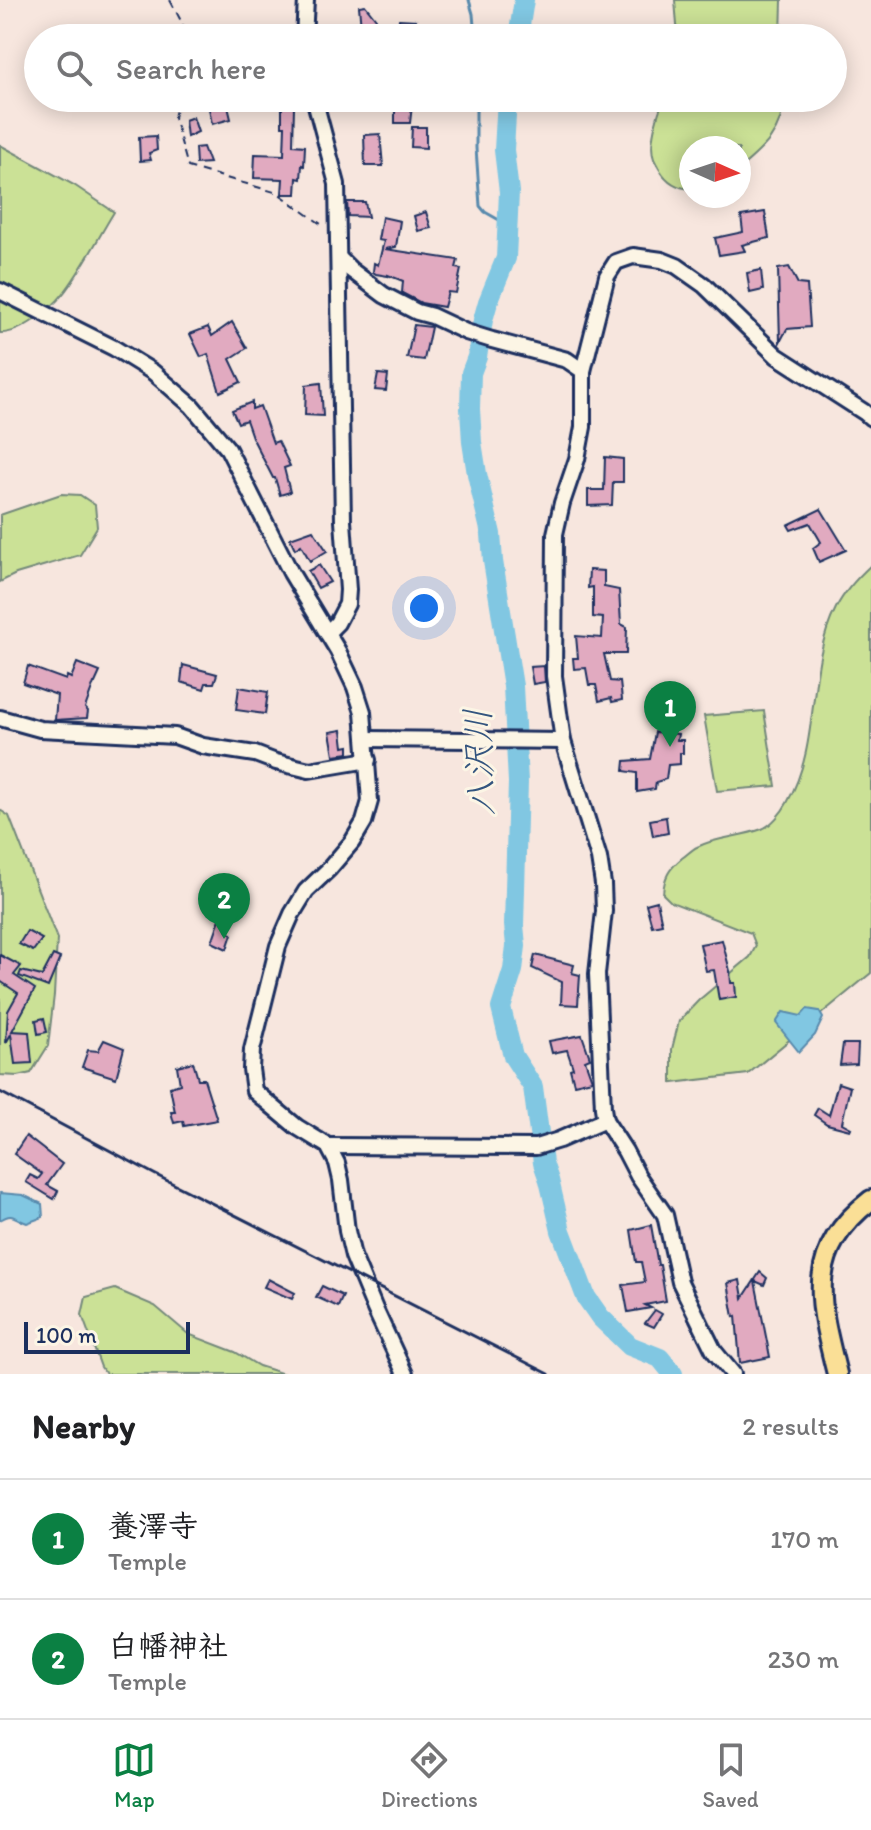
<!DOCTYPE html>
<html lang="en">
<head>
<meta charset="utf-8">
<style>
	:root { --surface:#fff; --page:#f6f6f6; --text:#202124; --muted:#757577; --line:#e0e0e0; --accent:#0b8043 }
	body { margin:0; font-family:Itim,"Klee One",sans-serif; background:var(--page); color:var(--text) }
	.compass { position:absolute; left:679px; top:136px; width:72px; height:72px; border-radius:50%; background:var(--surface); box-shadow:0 4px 20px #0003; rotate:93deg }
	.scale { position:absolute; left:24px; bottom:20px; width:166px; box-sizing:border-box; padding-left:8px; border:4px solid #1b2f5e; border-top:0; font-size:22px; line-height:28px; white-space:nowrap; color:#1b2f5e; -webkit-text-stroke:6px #fcf5e5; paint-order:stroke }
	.you { position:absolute; left:424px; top:608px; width:28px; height:28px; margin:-20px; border:6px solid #fff; border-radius:50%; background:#1a73e8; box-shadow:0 0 0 12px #1a73e833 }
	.badge { display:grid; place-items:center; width:52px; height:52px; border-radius:50%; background:var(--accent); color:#fff; font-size:26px; font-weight:700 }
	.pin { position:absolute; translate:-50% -66px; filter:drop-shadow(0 2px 4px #0008) }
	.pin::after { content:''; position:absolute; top:42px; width:28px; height:24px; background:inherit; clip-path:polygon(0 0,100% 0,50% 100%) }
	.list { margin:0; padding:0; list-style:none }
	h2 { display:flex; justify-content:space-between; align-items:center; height:104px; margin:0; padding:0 32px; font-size:34px }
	h2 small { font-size:26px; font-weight:400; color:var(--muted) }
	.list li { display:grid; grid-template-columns:52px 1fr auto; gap:24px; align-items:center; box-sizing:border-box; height:120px; padding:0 32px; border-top:2px solid var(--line) }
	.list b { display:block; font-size:30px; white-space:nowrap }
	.list p { margin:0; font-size:26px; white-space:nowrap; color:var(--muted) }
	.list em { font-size:26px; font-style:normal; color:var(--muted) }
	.icon { flex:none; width:44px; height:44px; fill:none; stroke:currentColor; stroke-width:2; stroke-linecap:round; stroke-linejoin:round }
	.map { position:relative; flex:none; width:871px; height:1374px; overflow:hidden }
	.search { position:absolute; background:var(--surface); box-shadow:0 4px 20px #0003; left:24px; right:24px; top:24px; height:88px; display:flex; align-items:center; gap:20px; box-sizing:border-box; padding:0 28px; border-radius:44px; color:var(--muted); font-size:30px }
	.sheet { height:344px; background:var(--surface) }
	nav { display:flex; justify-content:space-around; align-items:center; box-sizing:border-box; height:112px; border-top:2px solid var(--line); background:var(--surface); font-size:22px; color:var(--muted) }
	nav a { display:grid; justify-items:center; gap:4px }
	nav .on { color:var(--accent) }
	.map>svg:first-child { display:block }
</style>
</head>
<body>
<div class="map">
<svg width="871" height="1374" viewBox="0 0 871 1374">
	<rect width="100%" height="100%" fill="#f7e6de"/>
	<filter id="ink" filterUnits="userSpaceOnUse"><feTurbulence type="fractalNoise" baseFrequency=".0125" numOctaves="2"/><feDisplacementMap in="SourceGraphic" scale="16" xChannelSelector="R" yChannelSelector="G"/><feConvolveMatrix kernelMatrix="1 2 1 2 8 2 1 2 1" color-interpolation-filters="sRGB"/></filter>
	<g filter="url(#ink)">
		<g fill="#cbe196" stroke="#73887a" stroke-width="2">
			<polygon points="675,0 782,0 781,38 678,38"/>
			<path d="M664 98H784C782 133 764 148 739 169V148H691V189C678 188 667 182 660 170 658 167 656 163 654 159 648 144 658 113 664 98Z"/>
			<path d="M0 145 74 185 114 212C98 238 82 270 63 294 51 309 21 334 0 333Z"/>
			<polygon points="61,494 80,495 95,505 97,527 80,555 16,574 0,582 0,515"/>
			<path d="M871 565V973L748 1074 672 1083V1049L679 1021 699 1000 750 957 756 946 751 933 671 902 663 894C664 877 669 869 682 858 687 855 692 849 697 847 716 837 741 837 762 829 772 825 782 812 787 803 822 743 805 669 836 608 844 592 858 577 871 565Z"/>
			<polygon points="764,711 776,786 717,791 704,716"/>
			<polygon points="0,810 9,816 57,939 54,995 48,1046 31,1073 18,1076 0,1075"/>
			<polygon points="115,1289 155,1306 188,1334 235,1352 259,1366 284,1374 106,1374 101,1367 82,1315 86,1297"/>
		</g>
		<g fill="#81c7e2" stroke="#588aad" stroke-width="2">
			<polygon points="807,1009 819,1011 823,1018 815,1035 799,1052 776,1023 783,1012 801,1016"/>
			<path d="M0 1193 23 1195 42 1204 43 1217 27 1223C14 1219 14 1211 0 1220Z"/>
		</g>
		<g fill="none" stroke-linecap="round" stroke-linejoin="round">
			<g stroke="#588aad" stroke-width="3">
				<polyline points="469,0 473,14 475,38"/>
				<polyline points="476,98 476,148 480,206 485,212 508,225"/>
			</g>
			<g stroke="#81c7e2" stroke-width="20">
				<polyline points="518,38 524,0"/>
				<polyline points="507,98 504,150 509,192 506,258 488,302 483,320 477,357 471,373 470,409 472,442 477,474 491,534 493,561 513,686 518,782 514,925 516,946 513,970 501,1008 513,1056 533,1087 543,1163 549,1180 561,1231 586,1297 600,1317 630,1346 660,1358 673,1374"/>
			</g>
		</g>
		<g fill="#e1aac0" stroke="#1b2f5e" stroke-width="2">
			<polygon points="365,5 376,19 377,38 362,38 359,6"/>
			<polygon points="399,19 416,20 415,25 433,27 432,38 397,38"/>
			<polygon points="330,29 356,33 356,38 330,38"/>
			<polygon points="207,98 226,98 231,119 212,124"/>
			<polygon points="395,105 412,105 410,123 395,123"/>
			<polygon points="282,106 294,106 293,145 305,146 304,166 302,165 301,179 297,178 296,194 282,194 283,179 254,178 255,154 284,155 285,126 282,126"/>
			<polygon points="193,117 198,132 187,137 185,120"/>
			<polygon points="412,127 426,127 426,148 411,147"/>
			<polygon points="380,134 383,166 365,166 364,135"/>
			<polygon points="156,136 157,150 149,153 151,160 140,161 139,137"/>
			<polygon points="203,147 209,163 196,164 195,148"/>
			<polygon points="347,202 365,202 368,217 348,216"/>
			<polygon points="426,212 431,228 418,231 414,216"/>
			<polygon points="765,212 769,238 742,245 745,251 719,255 715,238 743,232 741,216"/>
			<polygon points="382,217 400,221 396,247 385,249 458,260 456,268 461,269 456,293 448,292 444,307 421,303 402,293 403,281 388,275 388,276 376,274 373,272 374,263 378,265 384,241 378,240"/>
			<polygon points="789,267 798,284 807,285 810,327 787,329 780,342 778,269"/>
			<polygon points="761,270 763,290 750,293 747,273"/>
			<polygon points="232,322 247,348 230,359 241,382 220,392 208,354 201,357 190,334 208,327 212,336"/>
			<polygon points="414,325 431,327 424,360 407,358"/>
			<polygon points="378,374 388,375 386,391 375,390"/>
			<polygon points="321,383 323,416 305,415 306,385"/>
			<polygon points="252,402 252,409 260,406 273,443 278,441 290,466 284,468 290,492 280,495 275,478 273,478 252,437 246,420 238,423 232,410"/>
			<polygon points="605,457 623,459 623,482 613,482 612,505 588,506 588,490 604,490"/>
			<polygon points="821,509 846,550 819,562 813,548 821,542 810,523 791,530 788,525"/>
			<polygon points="313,530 327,551 310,561 301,545 295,549 290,538"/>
			<polygon points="319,565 330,582 318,588 308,571"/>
			<polygon points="589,570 604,571 604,587 619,590 621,624 627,627 626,654 604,654 610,681 620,682 622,700 612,702 611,698 599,701 596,685 589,685 586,668 574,669 573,658 578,658 576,636 602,638 603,618 593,617 593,587 588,588"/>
			<polygon points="77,663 100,672 95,683 94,683 85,708 88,711 87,718 55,720 57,695 23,683 28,666 66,680 67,676 71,678"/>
			<polygon points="183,665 217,674 214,683 206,683 204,689 181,682"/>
			<polygon points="544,666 545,682 533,684 530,667"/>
			<polygon points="239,687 268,692 265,714 236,710"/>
			<polygon points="661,704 662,723 650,724 650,705"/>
			<polygon points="342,730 344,747 349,746 349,753 334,755 330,732"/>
			<polygon points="655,732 678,734 677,740 683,740 683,753 680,753 680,764 668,765 666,779 656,782 655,789 637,792 637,773 624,771 625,761 650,759"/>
			<polygon points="666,817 668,833 653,836 650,820"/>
			<polygon points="657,901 662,924 652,926 646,904"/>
			<polygon points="221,916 232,920 227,931 232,934 227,949 212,942"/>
			<polygon points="27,931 42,939 33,951 19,944"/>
			<polygon points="722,940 730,971 731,983 735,983 736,997 719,1000 714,970 706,971 700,944"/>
			<polygon points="0,955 21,966 14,975 35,989 12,1031 29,1032 32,1063 15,1064 11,1034 6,1043 8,1011 18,993 0,981"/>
			<polygon points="53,955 60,958 48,987 19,976 21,971 42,976"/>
			<polygon points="535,955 574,965 572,973 580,975 578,1005 561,1004 562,982 532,968"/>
			<polygon points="44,1018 47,1032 38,1034 36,1020"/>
			<polygon points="582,1035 590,1058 585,1060 592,1080 574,1084 570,1069 573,1068 567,1050 552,1053 549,1041"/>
			<polygon points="104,1040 124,1048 116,1078 82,1067 88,1050 98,1051"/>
			<polygon points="843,1044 858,1044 857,1064 840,1065"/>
			<polygon points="193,1062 198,1079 204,1079 217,1120 184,1126 183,1121 174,1123 171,1112 175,1112 170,1087 180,1084 177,1066"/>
			<polygon points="838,1083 850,1087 842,1123 851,1128 850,1130 827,1124 814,1115 818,1108 829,1115"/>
			<polygon points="26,1136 62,1164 47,1185 58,1191 54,1199 26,1182 30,1175 38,1179 42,1174 14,1154"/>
			<polygon points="651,1225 658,1265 660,1265 666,1301 645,1305 651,1308 628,1312 623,1285 645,1282 641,1262 636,1262 631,1230"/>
			<polygon points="760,1272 767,1278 764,1285 755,1281 770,1357 740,1363 736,1316 734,1317 728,1283 740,1280 743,1298"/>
			<polygon points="268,1279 295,1293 292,1299 264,1287"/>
			<polygon points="322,1286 343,1296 338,1307 316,1297"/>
			<polygon points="655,1310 662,1314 654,1327 645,1323"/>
		</g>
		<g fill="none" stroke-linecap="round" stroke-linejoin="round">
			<g stroke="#1b2f5e" stroke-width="20">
				<g id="minor">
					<polyline points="304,38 306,0"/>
					<polyline points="314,98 337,184 343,521 348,590 347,604 337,623 327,633"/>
					<polyline points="339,258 351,270 384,295 417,312 432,316 466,332 492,340 567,360 583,371"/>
					<polyline points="0,291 114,348 153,372 192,406 228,449 291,573 338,651 355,687 363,712 370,801 364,822 352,842 329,869 306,891 292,914 278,946 252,1050 251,1069 254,1091 297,1127 328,1146 337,1163 341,1180 347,1231 353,1256 375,1309 405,1374"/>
					<polyline points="0,718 40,729 175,736 203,746 255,754 276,762 309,770 368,760"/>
					<polyline points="366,739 563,741"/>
					<polyline points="328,1146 536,1147 559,1140 605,1120"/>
					<polyline points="733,1374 714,1351 680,1282 665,1215 638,1176 625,1151 605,1120 603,1108 597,974 604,911 603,884 599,858 563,741 554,676 555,534 562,503 577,459 583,427 583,371 607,276 616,262 633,256 662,260 677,266 704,285 777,356 864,412 871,418"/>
				</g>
			</g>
			<g stroke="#1b2f5e" stroke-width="24">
				<path id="major" d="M837 1374C819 1302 804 1252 871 1200"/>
			</g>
			<g stroke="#1b2f5e" stroke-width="2" stroke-dasharray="8 6" stroke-linecap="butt">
				<polyline points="170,0 190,38"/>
				<polyline points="179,98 174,117 188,167 278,193 325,227"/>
			</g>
			<use href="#minor" stroke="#fcf5e5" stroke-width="14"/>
			<use href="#major" stroke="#fadf96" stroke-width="18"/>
			<polyline stroke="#1b2f5e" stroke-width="3" points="0,1092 154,1174 549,1374"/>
		</g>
	</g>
	<g text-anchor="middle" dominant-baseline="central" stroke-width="6" stroke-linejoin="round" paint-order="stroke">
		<g font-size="36" font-style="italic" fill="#34557f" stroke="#fcf5e5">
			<text transform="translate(479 762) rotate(-92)">八沢川</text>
		</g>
	</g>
</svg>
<svg class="compass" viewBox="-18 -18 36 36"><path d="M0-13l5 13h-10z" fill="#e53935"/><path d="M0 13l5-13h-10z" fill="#757577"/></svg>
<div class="scale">100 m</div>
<div class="you"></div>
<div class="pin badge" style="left:670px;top:747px">1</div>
<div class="pin badge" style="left:224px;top:939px">2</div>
<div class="search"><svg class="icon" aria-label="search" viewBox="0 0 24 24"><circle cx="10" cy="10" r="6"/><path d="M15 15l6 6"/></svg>Search here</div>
</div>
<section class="sheet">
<h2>Nearby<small>2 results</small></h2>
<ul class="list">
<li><span class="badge">1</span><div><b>養澤寺</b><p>Temple</p></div><em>170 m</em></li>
<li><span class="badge">2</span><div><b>白幡神社</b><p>Temple</p></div><em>230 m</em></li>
</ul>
</section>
<nav>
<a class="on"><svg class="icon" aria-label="map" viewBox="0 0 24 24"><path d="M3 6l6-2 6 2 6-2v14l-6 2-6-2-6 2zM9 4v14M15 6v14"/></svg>Map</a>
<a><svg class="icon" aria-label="directions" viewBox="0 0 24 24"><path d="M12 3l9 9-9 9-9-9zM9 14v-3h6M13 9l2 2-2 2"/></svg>Directions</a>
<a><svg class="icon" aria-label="saved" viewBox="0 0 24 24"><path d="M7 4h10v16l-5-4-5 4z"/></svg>Saved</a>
</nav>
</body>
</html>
